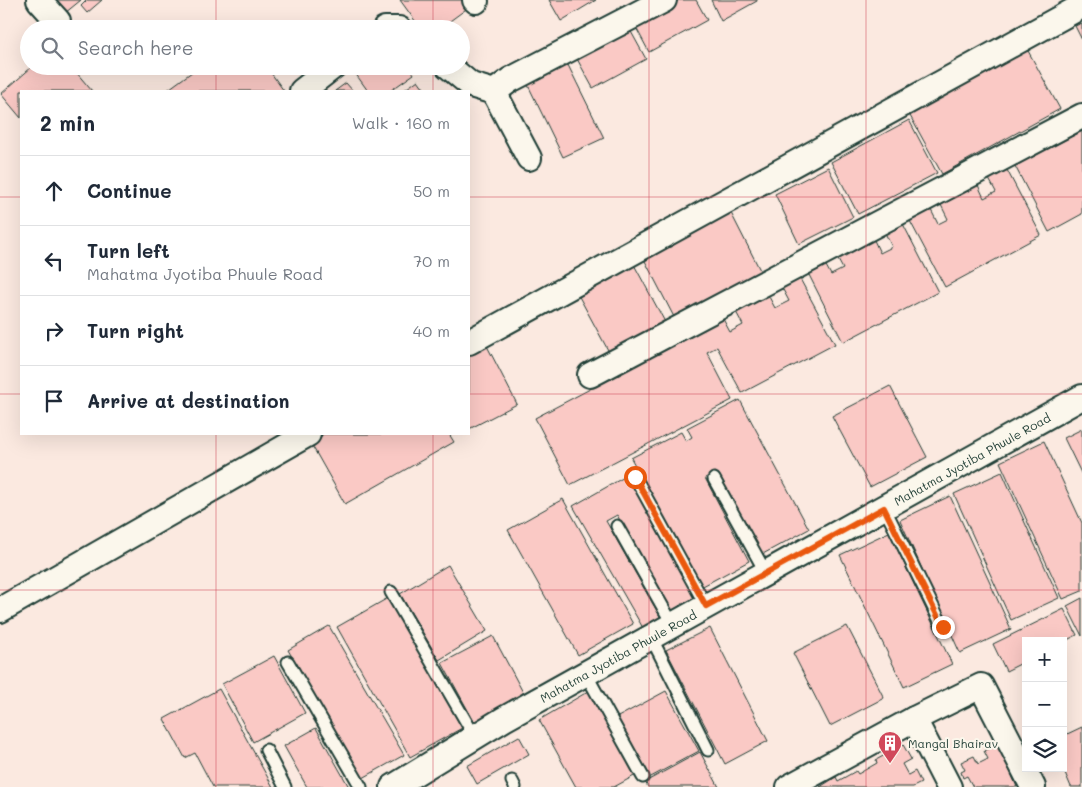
<!DOCTYPE html>
<html lang="en">
<head>
<meta charset="utf-8">
<style>
	:root { --surface:#fff; --page:#f6f6f7; --text:#1f2937; --muted:#747a83; --line:#e0e1e3 }
	body { margin:0; font-family:Mali,sans-serif; background:var(--page); color:var(--text) }
	.controls { position:absolute; right:15px; bottom:15px; display:grid; overflow:hidden; border-radius:0px; box-shadow:0 5px 20px #0002 }
	.controls button { width:45px; height:45px; display:grid; place-items:center; padding:0; border:0; border-bottom:1px solid var(--line); background:var(--surface); color:var(--text); font:25px sans-serif }
	.stop { position:absolute; width:15px; height:15px; margin:-11px; border:4px solid #ea580c; border-radius:50%; background:#fff }
	.stop.end { background:#ea580c; border-color:#fff; box-shadow:0 1px 5px #0008 }
	.list { margin:0; padding:0; list-style:none }
	h2 { display:flex; justify-content:space-between; align-items:center; height:65px; margin:0; padding:0 20px; font-size:21px }
	h2 small { font-size:16px; font-weight:400; color:var(--muted) }
	.list li { display:grid; grid-template-columns:32px 1fr auto; gap:15px; align-items:center; box-sizing:border-box; height:70px; padding:0 20px; border-top:1px solid var(--line) }
	.list b { display:block; font-size:19px; white-space:nowrap }
	.list p { margin:0; font-size:16px; white-space:nowrap; color:var(--muted) }
	.list em { font-size:16px; font-style:normal; color:var(--muted) }
	.icon { flex:none; width:28px; height:28px; fill:none; stroke:currentColor; stroke-width:2; stroke-linecap:round; stroke-linejoin:round }
	.map { position:relative; flex:none; width:1082px; height:787px; overflow:hidden }
	.search { position:absolute; background:var(--surface); box-shadow:0 5px 20px #0002; left:20px; top:20px; width:450px; height:55px; display:flex; align-items:center; gap:12px; box-sizing:border-box; padding:0 18px; border-radius:28px; color:var(--muted); font-size:19px }
	.panel { position:absolute; background:var(--surface); box-shadow:0 5px 20px #0002; left:20px; top:90px; width:450px; height:345px; border-radius:0px }
	.map>svg:first-child { display:block }
</style>
</head>
<body>
<div class="map">
<svg width="1082" height="787" viewBox="0 0 1082 787">
	<rect width="100%" height="100%" fill="#fbe9e0"/>
	<filter id="ink" filterUnits="userSpaceOnUse"><feTurbulence type="fractalNoise" baseFrequency=".02" numOctaves="2"/><feDisplacementMap in="SourceGraphic" scale="10" xChannelSelector="R" yChannelSelector="G"/><feConvolveMatrix kernelMatrix="1 2 1 2 8 2 1 2 1" color-interpolation-filters="sRGB"/></filter>
	<g filter="url(#ink)">
		<g fill="#fac9c5" stroke="#1f3d34">
			<polygon points="56,0 81,0 65,13 55,1"/>
			<polygon points="87,0 102,0 87,13 81,6"/>
			<polygon points="400,0 463,0 469,7 439,29 421,29"/>
			<polygon points="549,0 596,0 561,21"/>
			<polygon points="668,0 696,0 707,20 649,52 632,20"/>
			<polygon points="711,0 757,0 757,1 721,21"/>
			<polygon points="1082,23 1082,40 1075,26"/>
			<polygon points="629,28 646,59 593,88 576,57"/>
			<polygon points="1027,49 1060,109 942,174 909,114"/>
			<polygon points="567,63 604,138 563,157 527,83"/>
			<polygon points="33,66 71,66 92,91 21,91 21,118 1,94"/>
			<polygon points="200,66 266,66 284,91 166,91"/>
			<polygon points="350,66 409,66 414,74 390,91 368,91"/>
			<polygon points="418,80 426,91 403,91"/>
			<polygon points="346,83 353,91 335,91"/>
			<polygon points="909,120 937,173 858,214 831,162"/>
			<polygon points="1082,131 1082,214 1049,232 1015,166"/>
			<polygon points="828,167 853,217 799,244 775,194"/>
			<polygon points="1007,170 1041,235 945,287 910,221 931,210 938,224 948,219 941,205 978,185 984,198 996,192 989,179"/>
			<polygon points="731,213 761,272 674,317 644,259"/>
			<polygon points="902,222 938,292 843,342 807,271 824,262 831,275 843,269 836,256 873,238 880,253 892,247 884,231"/>
			<polygon points="632,261 665,322 609,352 576,291"/>
			<polygon points="799,277 835,344 742,393 717,347 707,352 732,400 570,485 535,418 723,319 730,332 743,325 735,310 767,293 775,308 789,301 781,286"/>
			<polygon points="486,344 517,404 469,429 469,353"/>
			<polygon points="890,386 927,457 870,487 832,416"/>
			<polygon points="740,400 809,529 761,555 716,472 705,478 749,561 701,587 631,458 681,432 686,441 692,437 687,428"/>
			<polygon points="1082,429 1082,475 1064,438"/>
			<polygon points="324,434 449,434 454,442 345,504 310,442"/>
			<polygon points="1044,441 1082,523 1082,591 1063,599 1000,462"/>
			<polygon points="1002,472 1059,598 1011,620 954,494"/>
			<polygon points="628,475 698,597 672,611 617,515 606,521 661,618 643,628 573,506"/>
			<polygon points="950,496 1011,629 960,653 900,520"/>
			<polygon points="563,499 633,624 578,655 508,530"/>
			<polygon points="889,532 952,664 904,687 840,555"/>
			<polygon points="448,565 487,631 439,660 400,594"/>
			<polygon points="388,598 462,728 410,757 337,627"/>
			<polygon points="1082,598 1082,636 1067,606"/>
			<polygon points="1064,609 1077,635 1063,642 1026,641 1026,661 1006,671 993,644"/>
			<polygon points="329,626 404,755 363,778 288,650"/>
			<polygon points="847,626 884,698 830,726 793,653"/>
			<polygon points="710,628 768,741 725,764 666,650"/>
			<polygon points="493,636 526,698 476,725 442,663"/>
			<polygon points="274,656 305,713 253,742 222,684"/>
			<polygon points="219,689 273,787 213,787 195,753 185,758 164,719"/>
			<polygon points="589,691 636,775 614,787 576,787 539,720"/>
			<polygon points="666,691 699,751 649,778 616,718"/>
			<polygon points="1082,727 1082,787 1071,787 1063,768 1063,736"/>
			<polygon points="316,728 349,787 307,787 284,746"/>
			<polygon points="519,736 529,754 477,784 467,766"/>
			<polygon points="901,741 911,759 902,764 908,775 915,771 921,783 913,787 820,787 836,777 838,781 856,771 858,774 877,763 876,760 885,755 883,751"/>
			<polygon points="997,745 1000,752 1004,750 1007,757 1004,758 1017,787 973,787 967,776 963,778 961,772 965,770 961,762 974,756 978,764 988,759 984,751"/>
			<polygon points="700,752 719,787 648,787 645,782"/>
		</g>
		<g fill="none" stroke-linecap="round" stroke-linejoin="round">
			<g stroke="#1f3d34" stroke-width="15">
				<g id="lane">
					<polyline points="635,477 706,606"/>
					<polyline points="714,479 766,573"/>
					<polyline points="884,507 943,627"/>
					<polyline points="617,526 673,625"/>
					<polyline points="391,592 475,737"/>
					<polyline points="651,637 708,750"/>
					<polyline points="288,662 361,787"/>
					<polyline points="586,674 643,777"/>
					<polyline points="266,750 285,787"/>
					<polyline points="512,781 515,787"/>
				</g>
			</g>
			<g stroke="#1f3d34" stroke-width="28">
				<g id="street">
					<polyline points="39,0 58,21"/>
					<polyline points="475,0 476,1"/>
					<polyline points="385,29 399,29"/>
					<polyline points="448,66 471,85 494,92"/>
					<polyline points="302,91 334,66"/>
					<polyline points="529,158 494,92 510,80 664,0"/>
					<polyline points="469,342 1082,6"/>
					<polyline points="590,375 1082,116"/>
					<polyline points="0,610 308,434"/>
					<polyline points="914,719 949,787"/>
					<polyline points="393,787 504,719 1082,397"/>
					<polyline points="789,787 914,719 981,686 1033,787"/>
				</g>
			</g>
			<use href="#lane" stroke="#fbf7ec" stroke-width="11"/>
			<use href="#street" stroke="#fbf7ec" stroke-width="24"/>
		</g>
	</g>
	<g fill="none" stroke-linecap="round" stroke-linejoin="round" filter="url(#ink)">
		<polyline stroke="#ea580c" stroke-width="6" points="635,477 706,606 884,508 943,627"/>
	</g>
	<path fill="none" stroke="#d1495b" stroke-width="1" stroke-opacity="0.55" d="M216 0V29M433 0V29M649 0V787M866 0V787M216 66V91M433 66V91M0 197H21M469 197H1082M0 394H21M469 394H1082M216 434V787M433 434V787M0 590H1082"/>
	<defs>
		<g id="building-pin" transform="scale(1.25)"><path d="M0 17L-7.5 6A9.5 9.5 0 1 1 7.5 6Z" fill="#d1495b" stroke="#fbf7ec"/><path d="M-4-6H4V6H1V3H-1V6H-4ZM-2.5-4.3h1.7v1.8h-1.7ZM.8-4.3h1.7v1.8H.8ZM-2.5-1h1.7V.8h-1.7ZM.8-1h1.7V.8H.8Z" fill="#fff"/></g>
	</defs>
	<g fill-rule="evenodd">
		<use href="#building-pin" x="890" y="743"/>
	</g>
	<g text-anchor="middle" dominant-baseline="central" stroke-width="4" stroke-linejoin="round" paint-order="stroke">
		<g font-size="12" fill="#1f3d34" stroke="#fbf7ec">
			<text transform="translate(972 459) rotate(-29)">Mahatma Jyotiba Phuule Road</text>
			<text transform="translate(618 656) rotate(-29)">Mahatma Jyotiba Phuule Road</text>
		</g>
		<g font-size="12" fill="#1f3d34" stroke="#fbf7ec" text-anchor="start">
			<text x="908" y="743">Mangal Bhairav</text>
		</g>
	</g>
</svg>
<div class="controls">
<button>+</button>
<button>−</button>
<button><svg class="icon" aria-label="layers" viewBox="0 0 24 24"><path d="M12 4l9 5-9 5-9-5zM3 14l9 5 9-5"/></svg></button>
</div>
<div class="stop" style="left:635px;top:477px"></div>
<div class="stop end" style="left:943px;top:627px"></div>
<div class="search"><svg class="icon" aria-label="search" viewBox="0 0 24 24"><circle cx="10" cy="10" r="6"/><path d="M15 15l6 6"/></svg>Search here</div>
<section class="panel">
<h2>2 min<small>Walk · 160 m</small></h2>
<ul class="list">
<li><svg class="icon" aria-label="ahead" viewBox="0 0 24 24"><path d="M12 20V5M6 11l6-6 6 6"/></svg><div><b>Continue</b></div><em>50 m</em></li>
<li><svg class="icon" aria-label="left" viewBox="0 0 24 24"><path d="M17 20v-9H6M10 6l-5 5 5 5"/></svg><div><b>Turn left</b><p>Mahatma Jyotiba Phuule Road</p></div><em>70 m</em></li>
<li><svg class="icon" aria-label="right" viewBox="0 0 24 24"><path d="M7 20v-9h11M14 6l5 5-5 5"/></svg><div><b>Turn right</b></div><em>40 m</em></li>
<li><svg class="icon" aria-label="arrive" viewBox="0 0 24 24"><path d="M6 21V4h12l-3 4 3 4H6"/></svg><div><b>Arrive at destination</b></div></li>
</ul>
</section>
</div>
</body>
</html>
